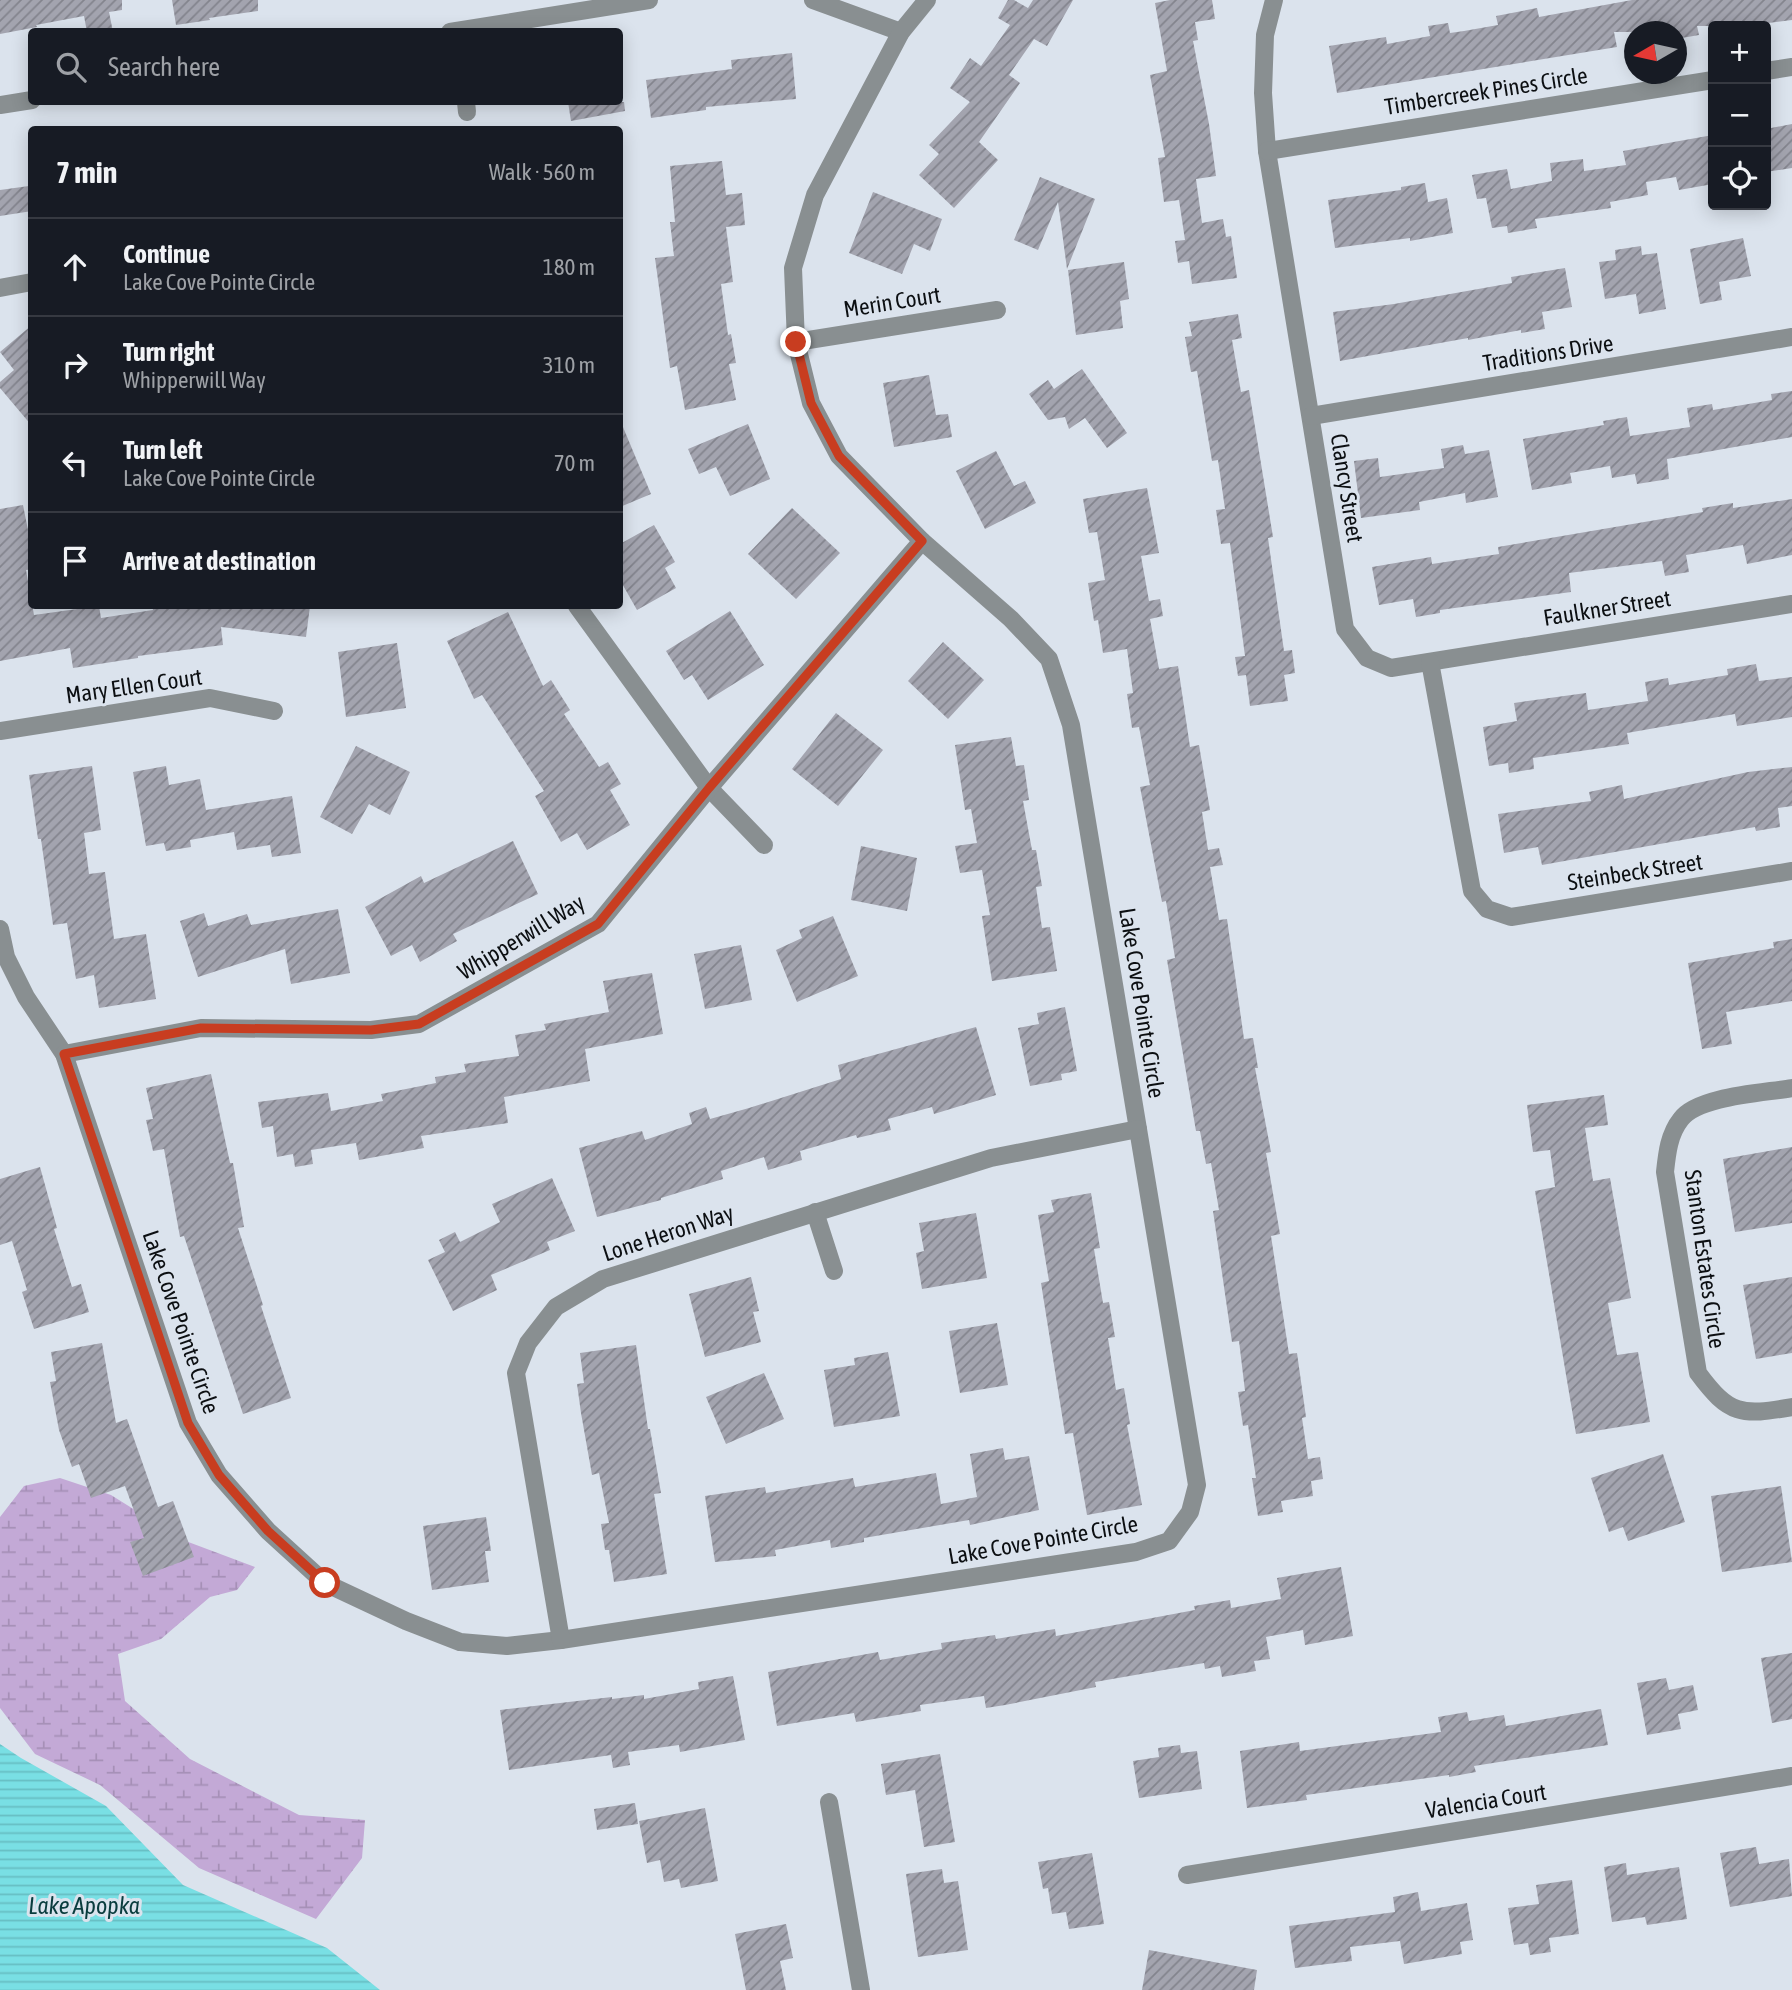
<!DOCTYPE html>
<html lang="en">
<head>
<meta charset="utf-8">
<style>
	:root { --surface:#171b24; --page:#20242c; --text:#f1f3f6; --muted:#9ea1a6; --line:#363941 }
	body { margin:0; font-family:"Asap Condensed",sans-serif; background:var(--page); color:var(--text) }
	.controls { position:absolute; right:21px; top:21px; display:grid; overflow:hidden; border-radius:7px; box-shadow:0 4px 18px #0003 }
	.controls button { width:63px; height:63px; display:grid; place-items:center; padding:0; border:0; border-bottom:2px solid var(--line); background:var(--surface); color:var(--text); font:35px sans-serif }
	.compass { position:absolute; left:1624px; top:21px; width:63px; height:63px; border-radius:50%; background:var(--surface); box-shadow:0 4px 18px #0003; rotate:261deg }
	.stop { position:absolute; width:21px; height:21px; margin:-16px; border:5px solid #c83d20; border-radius:50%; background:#fff }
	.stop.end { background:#c83d20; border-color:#fff; box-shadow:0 2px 7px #0008 }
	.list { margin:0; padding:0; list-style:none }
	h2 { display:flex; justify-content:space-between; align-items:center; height:91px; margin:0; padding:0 28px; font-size:30px }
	h2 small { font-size:23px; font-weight:400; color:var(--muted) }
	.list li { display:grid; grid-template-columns:46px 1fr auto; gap:21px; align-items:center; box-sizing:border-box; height:98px; padding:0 28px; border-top:2px solid var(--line) }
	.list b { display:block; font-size:26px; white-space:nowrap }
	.list p { margin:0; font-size:23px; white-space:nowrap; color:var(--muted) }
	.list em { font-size:23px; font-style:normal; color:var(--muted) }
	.icon { flex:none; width:38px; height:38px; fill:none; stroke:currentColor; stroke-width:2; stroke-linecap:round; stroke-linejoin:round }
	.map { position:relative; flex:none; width:1792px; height:1990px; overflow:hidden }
	.search { position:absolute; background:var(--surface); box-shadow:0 4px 18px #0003; left:28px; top:28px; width:595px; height:77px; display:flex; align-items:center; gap:18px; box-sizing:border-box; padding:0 24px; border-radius:7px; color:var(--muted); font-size:26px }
	.panel { position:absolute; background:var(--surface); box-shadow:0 4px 18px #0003; left:28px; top:126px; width:595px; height:483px; border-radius:7px }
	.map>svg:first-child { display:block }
</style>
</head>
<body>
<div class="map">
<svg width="1792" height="1990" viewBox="0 0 1792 1990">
	<defs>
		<pattern id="wetland-marsh" width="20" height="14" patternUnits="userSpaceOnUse" patternTransform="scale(1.75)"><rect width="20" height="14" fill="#c3a9d6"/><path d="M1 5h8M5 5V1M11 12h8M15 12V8" fill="none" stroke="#a690b7"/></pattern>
		<pattern id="water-rules" width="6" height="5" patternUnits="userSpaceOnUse" patternTransform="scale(1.75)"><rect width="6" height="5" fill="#79dfe4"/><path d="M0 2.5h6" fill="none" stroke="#67bec3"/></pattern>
		<pattern id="building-hatch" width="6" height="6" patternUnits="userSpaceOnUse" patternTransform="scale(1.75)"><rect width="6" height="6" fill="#a3a4af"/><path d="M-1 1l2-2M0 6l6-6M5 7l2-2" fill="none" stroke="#83848d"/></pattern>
	</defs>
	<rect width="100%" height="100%" fill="#dbe3ed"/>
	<polygon fill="url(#wetland-marsh)" points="60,1478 111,1495 183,1540 255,1567 237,1590 210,1597 161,1639 118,1654 125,1701 190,1759 299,1815 365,1820 362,1858 316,1919 199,1868 100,1785 35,1754 0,1708 0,1517 24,1486"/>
	<polygon fill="url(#water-rules)" points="0,1744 21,1758 106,1806 183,1885 327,1948 380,1990 0,1990"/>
	<g fill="url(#building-hatch)">
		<polygon points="0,0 122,0 122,10 109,12 113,32 87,32 84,16 36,25 37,27 0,34"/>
		<polygon points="172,0 258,0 258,11 209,18 210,20 176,25"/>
		<polygon points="1008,0 1014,0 1028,8 1033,0 1073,0 1047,46 1034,39 1009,75 1020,83 979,142 998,160 954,208 919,175 939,154 929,145 970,102 950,88 970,58 981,66 1010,25 998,18"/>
		<polygon points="1170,0 1212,0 1215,19 1195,22 1198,40 1193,41 1209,124 1216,176 1196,179 1202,223 1223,219 1226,237 1231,236 1237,278 1192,284 1189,261 1178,263 1175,241 1185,240 1179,200 1164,202 1158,158 1165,157 1150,75 1167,71 1155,3"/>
		<polygon points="1632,0 1792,0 1792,20 1745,26 1697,26 1699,35 1676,39 1676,32 1614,32 1617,47 1337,93 1329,46 1386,37 1387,44 1430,36 1428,26 1448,23 1450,33 1464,31 1498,25 1496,16 1537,8 1539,17"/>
		<polygon points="792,53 796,99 706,107 706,110 651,118 646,80 732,69 731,60"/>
		<polygon points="568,102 624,102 625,111 571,121"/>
		<polygon points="1792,124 1792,168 1766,172 1766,129"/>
		<polygon points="1713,135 1713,184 1679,190 1676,177 1646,182 1648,195 1610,202 1611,208 1535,219 1537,228 1508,233 1507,226 1492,228 1486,198 1477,199 1472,175 1507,169 1511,189 1552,181 1550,163 1583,159 1584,171 1626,165 1623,151"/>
		<polygon points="722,161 726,195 742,193 745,225 726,227 733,282 721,284 728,335 731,334 736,363 729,364 736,400 685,410 677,366 670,368 655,258 674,256 670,222 675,222 670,166"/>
		<polygon points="1040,177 1095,199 1067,269 1058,202 1038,250 1014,240"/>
		<polygon points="1425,183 1428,202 1447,198 1453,233 1410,241 1410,238 1335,248 1328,200 1401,190 1401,187"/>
		<polygon points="29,186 32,211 0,216 0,190"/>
		<polygon points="873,192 942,219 930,251 914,244 902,274 849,253"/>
		<polygon points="1743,238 1751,276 1719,282 1722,300 1700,304 1690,249"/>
		<polygon points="1641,246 1642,255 1657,253 1666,309 1639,314 1636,294 1605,299 1599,262 1616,260 1615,250"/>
		<polygon points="1124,262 1129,299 1120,301 1123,328 1076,335 1068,270"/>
		<polygon points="1565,268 1572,307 1542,312 1545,329 1521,333 1521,330 1468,340 1468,338 1340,361 1333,312 1394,304 1512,283 1511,277"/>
		<polygon points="1238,314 1242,338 1232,340 1241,392 1249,390 1273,537 1268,538 1284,651 1292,650 1295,673 1284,675 1288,701 1250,706 1246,675 1238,676 1235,657 1245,656 1230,543 1221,544 1216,510 1225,509 1218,460 1212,461 1197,371 1191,372 1185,337 1192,336 1189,322"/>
		<polygon points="32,325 32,426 0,388 0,382 14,370 0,352"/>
		<polygon points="1082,369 1127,433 1107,448 1085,418 1069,429 1065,417 1048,420 1029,394 1048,380 1054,389"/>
		<polygon points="929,375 936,415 948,414 952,437 894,447 883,383"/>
		<polygon points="1792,391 1792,437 1667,459 1669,479 1637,484 1635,474 1612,478 1610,466 1570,473 1572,483 1532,490 1523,439 1604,425 1603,421 1627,417 1630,436 1690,427 1687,408 1712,404 1713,410 1772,400 1771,394"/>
		<polygon points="620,420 651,494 620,507"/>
		<polygon points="748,424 770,479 730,496 716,467 699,474 688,449"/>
		<polygon points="1463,445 1465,454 1489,450 1498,497 1466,503 1465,493 1419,502 1420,510 1361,518 1354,461 1378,458 1380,477 1444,468 1441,449"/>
		<polygon points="996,451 1014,486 1025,481 1036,503 985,529 956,471"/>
		<polygon points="1147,488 1159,553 1141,556 1149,601 1160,599 1163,616 1150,619 1159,669 1178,666 1190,747 1199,745 1210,810 1202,812 1208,850 1219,848 1223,865 1210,867 1219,920 1227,919 1244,1039 1253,1038 1258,1068 1255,1068 1271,1152 1266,1153 1280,1234 1271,1236 1289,1354 1297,1353 1306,1417 1302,1418 1308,1459 1320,1457 1323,1479 1311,1481 1313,1496 1281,1501 1283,1512 1258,1516 1252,1478 1256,1478 1248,1425 1243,1426 1238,1392 1245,1391 1239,1341 1232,1342 1213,1211 1219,1210 1211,1163 1206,1164 1200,1131 1196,1131 1167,960 1175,958 1166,901 1162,902 1140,787 1150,785 1139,727 1132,728 1127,694 1133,693 1127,649 1103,653 1098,620 1094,621 1088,583 1105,580 1097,532 1089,533 1083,499"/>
		<polygon points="1792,499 1792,555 1747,564 1743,545 1686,555 1689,572 1665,576 1662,561 1569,573 1571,592 1440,610 1440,613 1416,617 1413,599 1379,605 1372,567 1431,557 1432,564 1499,554 1498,547 1703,512 1702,508 1733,503 1733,508"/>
		<polygon points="23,505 32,550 32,569 26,570 34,615 99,606 101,618 153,610 152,606 310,606 306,637 221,627 223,645 138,656 138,658 73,668 70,648 0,661 0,509"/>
		<polygon points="792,508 840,553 796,599 748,554"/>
		<polygon points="654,525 675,562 665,568 676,588 637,610 620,580 620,544"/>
		<polygon points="730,611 764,665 708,700 692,675 684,680 666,651"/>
		<polygon points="508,612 543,686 551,680 570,710 564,714 599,767 608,762 621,784 610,790 630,825 587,850 577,833 561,842 535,796 544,791 482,695 474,699 447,641"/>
		<polygon points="943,642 984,680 948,719 908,681"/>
		<polygon points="397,643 406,708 346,717 338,652"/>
		<polygon points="1756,664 1759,681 1792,677 1792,717 1737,726 1735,714 1627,733 1629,744 1533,758 1534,769 1509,773 1508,763 1489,766 1483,727 1517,721 1514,703 1586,693 1588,710 1648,701 1645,682 1668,678 1669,685 1728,675 1727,669"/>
		<polygon points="836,713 883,750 838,806 792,769"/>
		<polygon points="1011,737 1016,766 1024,765 1029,800 1023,801 1032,850 1036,850 1042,886 1036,887 1042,928 1050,927 1057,971 992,981 982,916 990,915 982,870 960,873 955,846 977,843 971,809 965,810 955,745"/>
		<polygon points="356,746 410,772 390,815 369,804 352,834 320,817"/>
		<polygon points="92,766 101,830 84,833 89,874 105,872 114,939 146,934 156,999 99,1008 94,975 76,979 67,923 53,925 41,839 38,839 29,775"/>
		<polygon points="166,766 169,785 200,779 206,810 292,796 301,853 272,857 270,845 237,850 234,832 190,840 191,847 166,851 164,843 146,846 133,772"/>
		<polygon points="1792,767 1792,806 1778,808 1780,827 1756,831 1755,827 1542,865 1538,847 1504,853 1498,814 1591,801 1589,792 1622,785 1624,799 1748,772"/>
		<polygon points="513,841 538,894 453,934 457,941 420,962 412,945 391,956 365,907 421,876 424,883"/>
		<polygon points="861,846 917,858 907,911 851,900"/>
		<polygon points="338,909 350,973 291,984 285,949 198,977 180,921 204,913 208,926 247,914 251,925"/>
		<polygon points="833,916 858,976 797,1002 776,950 802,938 799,930"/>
		<polygon points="1792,939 1792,1001 1726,1012 1732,1044 1702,1049 1688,963 1774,948 1773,942"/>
		<polygon points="741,945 752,1000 705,1009 694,954"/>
		<polygon points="652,973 663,1034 585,1049 590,1081 504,1097 508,1123 421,1136 424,1148 359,1160 356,1143 311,1150 313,1164 295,1167 293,1154 277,1157 273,1126 262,1128 258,1102 328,1093 331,1111 383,1101 381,1094 436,1083 435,1077 466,1072 464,1064 519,1056 515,1035 546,1030 544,1024 609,1012 603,981"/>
		<polygon points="1065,1007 1077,1071 1061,1074 1062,1080 1030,1086 1018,1028 1039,1024 1037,1013"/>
		<polygon points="976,1027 996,1095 934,1114 932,1107 888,1119 891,1130 857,1138 856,1135 800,1151 802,1160 768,1170 764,1157 721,1171 723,1179 661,1198 661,1200 597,1217 579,1148 642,1131 645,1140 692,1124 689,1113 706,1107 710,1119 749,1108 841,1079 838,1065"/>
		<polygon points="211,1074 230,1163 233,1163 244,1227 238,1228 263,1305 261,1306 291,1398 243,1414 184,1236 180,1237 164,1149 153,1151 146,1120 153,1119 146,1088"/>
		<polygon points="1604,1095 1608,1125 1585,1128 1593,1181 1610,1178 1631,1298 1608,1303 1617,1355 1638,1352 1650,1422 1576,1434 1535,1191 1555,1187 1550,1150 1533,1152 1527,1105"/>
		<polygon points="1792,1147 1792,1223 1735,1232 1723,1159"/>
		<polygon points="40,1167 57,1228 54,1229 72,1287 81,1284 89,1312 34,1329 22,1292 27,1290 12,1241 0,1245 0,1179"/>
		<polygon points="552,1178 575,1231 547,1242 550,1250 491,1275 497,1290 453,1311 428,1260 445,1252 439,1240 455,1232 460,1242 500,1222 492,1204"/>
		<polygon points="1091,1193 1100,1248 1094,1249 1103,1303 1109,1302 1115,1337 1108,1338 1116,1390 1124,1388 1130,1424 1127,1425 1142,1505 1087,1515 1073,1433 1065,1434 1041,1283 1049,1281 1038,1215 1054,1212 1051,1200"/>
		<polygon points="976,1213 987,1278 922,1289 916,1253 924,1251 919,1223"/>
		<polygon points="751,1277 759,1311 753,1312 761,1342 705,1357 689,1294"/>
		<polygon points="1792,1277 1792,1353 1756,1359 1743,1285"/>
		<polygon points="997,1323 1008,1385 960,1393 949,1331"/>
		<polygon points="102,1343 116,1423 127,1419 158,1507 173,1501 194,1557 143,1576 130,1542 144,1538 125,1486 91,1498 79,1464 72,1467 59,1430 50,1382 56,1381 51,1352"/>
		<polygon points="636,1345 648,1429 650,1429 661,1493 654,1494 667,1574 614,1582 609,1550 605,1550 601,1524 609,1523 599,1473 592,1475 581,1413 577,1384 584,1383 580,1353"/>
		<polygon points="888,1352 900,1416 834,1427 824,1370 855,1365 854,1358"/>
		<polygon points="764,1373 784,1419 726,1444 706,1397"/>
		<polygon points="1003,1448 1005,1460 1029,1456 1039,1510 970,1525 969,1520 864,1538 864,1542 831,1548 830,1540 775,1550 776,1556 715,1562 705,1496 765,1487 766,1493 853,1478 855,1487 936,1473 941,1504 977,1497 970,1454"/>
		<polygon points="1663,1454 1685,1522 1628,1541 1623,1527 1609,1532 1591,1478"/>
		<polygon points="1781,1486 1792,1562 1722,1572 1711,1496"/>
		<polygon points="486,1517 491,1551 485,1551 489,1582 432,1590 423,1526"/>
		<polygon points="1341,1567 1353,1636 1305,1645 1303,1630 1266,1637 1270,1659 1254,1661 1256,1671 1222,1677 1220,1666 1205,1669 1204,1663 1095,1682 1096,1687 1005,1705 986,1708 984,1696 920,1705 921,1711 856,1722 854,1713 777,1726 768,1672 878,1652 880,1660 942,1649 941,1643 995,1635 996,1639 1055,1629 1056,1636 1195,1610 1194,1606 1230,1600 1231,1608 1281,1599 1277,1578"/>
		<polygon points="1792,1653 1792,1719 1772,1723 1761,1658"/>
		<polygon points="733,1676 745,1740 680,1752 679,1745 628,1752 630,1765 613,1768 611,1755 509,1770 500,1710 612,1697 612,1699 644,1695 644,1699 699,1689 698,1682"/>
		<polygon points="1666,1678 1669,1690 1693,1685 1698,1710 1678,1714 1681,1729 1647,1735 1637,1683"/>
		<polygon points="1601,1709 1608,1745 1474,1766 1476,1772 1449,1777 1449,1775 1306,1795 1307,1800 1247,1808 1240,1751 1299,1742 1300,1751 1441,1732 1438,1717 1467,1712 1469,1721 1504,1715 1506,1726"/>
		<polygon points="1180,1745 1181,1753 1197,1751 1202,1789 1139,1798 1133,1761 1159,1757 1158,1748"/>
		<polygon points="940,1754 955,1842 924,1847 915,1790 886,1795 881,1764"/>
		<polygon points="635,1803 638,1824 597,1830 594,1809"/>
		<polygon points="705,1808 718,1881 681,1888 679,1879 664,1882 660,1860 647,1863 639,1821"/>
		<polygon points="1756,1847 1759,1864 1789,1859 1792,1896 1730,1907 1720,1853"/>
		<polygon points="1092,1853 1104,1924 1069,1929 1066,1912 1052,1914 1048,1888 1043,1889 1038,1862"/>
		<polygon points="1626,1863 1627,1875 1679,1867 1687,1919 1647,1925 1645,1917 1612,1922 1604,1867"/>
		<polygon points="942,1869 944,1883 958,1881 968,1950 918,1957 906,1874"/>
		<polygon points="1572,1880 1579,1934 1549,1938 1551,1952 1530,1955 1528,1943 1514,1945 1508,1908 1539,1904 1536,1885"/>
		<polygon points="1418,1892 1421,1911 1467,1903 1473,1940 1460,1942 1462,1954 1404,1964 1400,1941 1350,1947 1352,1961 1295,1968 1289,1926 1395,1912 1393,1897"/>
		<polygon points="786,1924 793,1958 780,1961 786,1990 746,1990 735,1934"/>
		<polygon points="1149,1950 1257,1970 1254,1990 1142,1990"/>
	</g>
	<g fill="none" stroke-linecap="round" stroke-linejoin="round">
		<g stroke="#898f91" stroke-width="18">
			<polyline points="813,0 901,32"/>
			<polyline points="1274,0 1265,35 1263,93 1267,151 1345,629 1367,658 1391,668 1792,604"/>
			<polyline points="450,32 649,0"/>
			<polyline points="1766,71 1792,67"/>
			<polyline points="466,102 467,112"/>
			<polyline points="0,105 32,100"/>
			<polyline points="1267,151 1713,80"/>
			<polyline points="0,288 32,282"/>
			<polyline points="796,342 997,310"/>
			<polyline points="1311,416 1792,337"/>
			<polyline points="577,606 709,788 764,845"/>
			<polyline points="1430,662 1472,891 1487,909 1511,917 1792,871"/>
			<polyline points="0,731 210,698 274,711"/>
			<polyline points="0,929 6,957 26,997 64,1054 188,1423 219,1475 268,1531 325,1583 406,1621 460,1642 507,1646 561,1640 1136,1552 1169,1541 1190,1512 1197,1485 1071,725 1049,659 1011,619 922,541 839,456 811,403 796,342 793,268 815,195 901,32 927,0"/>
			<polyline points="64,1054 201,1028 371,1030 419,1024 598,924 709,788 922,541"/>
			<path d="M1792 1088C1764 1093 1698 1096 1681 1119 1669 1134 1667 1153 1665 1172L1698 1373C1729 1415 1741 1416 1792 1407"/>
			<polyline points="815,1212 834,1271"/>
			<polyline points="561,1640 516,1373 528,1343 556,1307 603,1279 991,1158 1138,1129"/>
			<polyline points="829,1802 861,1990"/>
			<polyline points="1187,1875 1792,1776"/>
		</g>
	</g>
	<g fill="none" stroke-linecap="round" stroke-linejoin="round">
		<polyline stroke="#c83d20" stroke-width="9" points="325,1583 268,1531 219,1475 188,1423 64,1054 201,1028 371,1030 419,1024 598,924 709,788 922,541 839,456 811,403 796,342"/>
	</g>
	<g text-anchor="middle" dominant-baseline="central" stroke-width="6" stroke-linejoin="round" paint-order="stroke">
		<g font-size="23" fill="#0c0f12" stroke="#dbe3ed">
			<text transform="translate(1486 91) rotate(-9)">Timbercreek Pines Circle</text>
			<text transform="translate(892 302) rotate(-9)">Merin Court</text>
			<text transform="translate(1548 353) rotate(-9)">Traditions Drive</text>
			<text transform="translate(1347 488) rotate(81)">Clancy Street</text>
			<text transform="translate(1607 608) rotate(-9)">Faulkner Street</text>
			<text transform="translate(134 686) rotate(-8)">Mary Ellen Court</text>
			<text transform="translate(1635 872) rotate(-9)">Steinbeck Street</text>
			<text transform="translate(521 937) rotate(-31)">Whipperwill Way</text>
			<text transform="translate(1142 1003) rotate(81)">Lake Cove Pointe Circle</text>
			<text transform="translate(668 1233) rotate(-18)">Lone Heron Way</text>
			<text transform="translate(1705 1259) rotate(82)">Stanton Estates Circle</text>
			<text transform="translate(181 1322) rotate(71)">Lake Cove Pointe Circle</text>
			<text transform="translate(1043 1540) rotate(-10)">Lake Cove Pointe Circle</text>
			<text transform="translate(1486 1801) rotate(-9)">Valencia Court</text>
		</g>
		<g font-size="24" font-style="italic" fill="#0a3c3e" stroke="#dbe3ed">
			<text x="84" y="1905">Lake Apopka</text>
		</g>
	</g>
</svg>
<div class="controls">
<button>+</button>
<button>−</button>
<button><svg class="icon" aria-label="locate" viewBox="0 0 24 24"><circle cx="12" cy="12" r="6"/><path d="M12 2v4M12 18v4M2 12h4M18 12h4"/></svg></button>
</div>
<svg class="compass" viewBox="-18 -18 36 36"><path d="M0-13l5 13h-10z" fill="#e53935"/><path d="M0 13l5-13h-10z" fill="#9ea1a6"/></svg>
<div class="stop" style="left:325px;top:1583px"></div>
<div class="stop end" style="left:796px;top:342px"></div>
<div class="search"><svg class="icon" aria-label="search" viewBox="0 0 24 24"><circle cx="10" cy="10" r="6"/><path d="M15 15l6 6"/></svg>Search here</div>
<section class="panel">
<h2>7 min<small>Walk · 560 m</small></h2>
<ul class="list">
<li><svg class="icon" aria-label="ahead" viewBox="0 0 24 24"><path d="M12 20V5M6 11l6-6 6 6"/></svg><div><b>Continue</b><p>Lake Cove Pointe Circle</p></div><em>180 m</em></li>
<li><svg class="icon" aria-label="right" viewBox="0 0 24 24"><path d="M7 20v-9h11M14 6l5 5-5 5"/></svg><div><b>Turn right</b><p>Whipperwill Way</p></div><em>310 m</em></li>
<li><svg class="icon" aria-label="left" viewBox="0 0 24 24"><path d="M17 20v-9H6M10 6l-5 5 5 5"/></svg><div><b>Turn left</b><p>Lake Cove Pointe Circle</p></div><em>70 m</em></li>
<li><svg class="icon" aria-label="arrive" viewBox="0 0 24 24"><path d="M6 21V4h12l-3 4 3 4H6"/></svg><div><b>Arrive at destination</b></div></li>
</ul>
</section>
</div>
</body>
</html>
